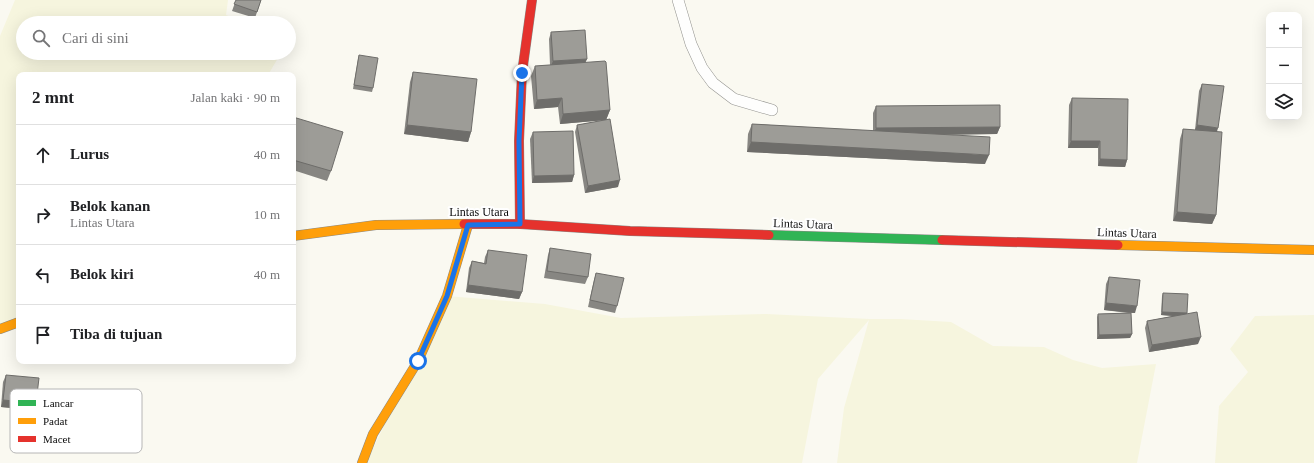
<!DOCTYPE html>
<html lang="id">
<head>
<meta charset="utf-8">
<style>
	:root { --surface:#fff; --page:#f6f6f6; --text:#202124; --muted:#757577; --line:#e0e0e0 }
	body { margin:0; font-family:"Times New Roman",serif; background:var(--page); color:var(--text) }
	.controls { position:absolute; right:12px; top:12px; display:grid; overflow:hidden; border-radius:8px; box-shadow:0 4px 16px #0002 }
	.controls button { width:36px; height:36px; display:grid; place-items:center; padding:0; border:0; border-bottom:1px solid var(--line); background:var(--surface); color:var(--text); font:20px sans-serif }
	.stop { position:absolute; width:12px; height:12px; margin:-9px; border:3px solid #1a73e8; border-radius:50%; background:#fff }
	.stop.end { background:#1a73e8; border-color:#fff; box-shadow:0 1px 4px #0008 }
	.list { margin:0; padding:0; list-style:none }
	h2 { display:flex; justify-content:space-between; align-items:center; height:52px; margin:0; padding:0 16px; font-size:17px }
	h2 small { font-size:13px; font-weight:400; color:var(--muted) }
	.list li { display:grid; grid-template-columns:26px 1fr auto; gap:12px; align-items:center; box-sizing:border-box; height:60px; padding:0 16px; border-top:1px solid var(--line) }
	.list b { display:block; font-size:15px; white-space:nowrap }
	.list p { margin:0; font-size:13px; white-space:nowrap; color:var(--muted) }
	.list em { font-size:13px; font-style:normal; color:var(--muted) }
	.icon { flex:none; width:22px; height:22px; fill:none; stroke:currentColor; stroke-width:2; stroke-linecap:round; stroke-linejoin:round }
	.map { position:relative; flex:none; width:1314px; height:463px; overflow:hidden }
	.search { position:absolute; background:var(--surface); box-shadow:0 4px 16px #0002; left:16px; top:16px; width:280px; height:44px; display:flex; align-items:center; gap:10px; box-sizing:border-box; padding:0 14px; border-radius:22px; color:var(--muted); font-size:15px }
	.panel { position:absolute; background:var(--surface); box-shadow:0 4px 16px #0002; left:16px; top:72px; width:280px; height:292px; border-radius:8px }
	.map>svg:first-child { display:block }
</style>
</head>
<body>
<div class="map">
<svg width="1314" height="463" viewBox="0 0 1314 463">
	<rect width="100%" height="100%" fill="#faf9f1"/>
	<g fill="#f6f5de">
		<polygon points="15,0 228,0 226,15 245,23 23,23 23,53 281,53 268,75 19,75 19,316 0,329 0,36"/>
		<polygon points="447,296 545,304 621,318 766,314 870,319 900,319 951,322 993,346 1044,347 1073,360 1102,368 1156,364 1137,463 837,463 844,408 869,320 818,379 802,463 366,463"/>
		<polygon points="1314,315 1314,463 1215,463 1219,406 1248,372 1230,349 1255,316"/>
	</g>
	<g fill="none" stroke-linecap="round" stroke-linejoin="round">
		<g stroke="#93938f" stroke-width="12">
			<polyline id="lane" points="678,0 691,44 702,68 713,83 734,99 772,110"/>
		</g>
		<g stroke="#8a8986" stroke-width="10">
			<polyline id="fast" points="769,235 942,240"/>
		</g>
		<g stroke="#8a8986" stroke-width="10">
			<g id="slow">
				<polyline points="293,236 376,225 464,224"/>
				<polyline points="1118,245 1314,250"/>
				<polyline points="0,329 19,322"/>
				<polyline points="362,463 373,434 418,361 447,296 468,225"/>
			</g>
		</g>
		<g stroke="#8a8986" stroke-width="10">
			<g id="jam">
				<polyline points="464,224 520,224 630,231 769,235"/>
				<polyline points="520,224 519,141 522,73 532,0"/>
				<polyline points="942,240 1118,245"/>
			</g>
		</g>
		<use href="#lane" stroke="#fefefd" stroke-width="11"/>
		<use href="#fast" stroke="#30b455" stroke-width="9"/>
		<use href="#slow" stroke="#ff9f0a" stroke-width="9"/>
		<use href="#jam" stroke="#e5322d" stroke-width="9"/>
	</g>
	<g fill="#878682">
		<polygon points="236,0 261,0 255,18 232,11"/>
		<polygon points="551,32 587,59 585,62 610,110 606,120 618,187 585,193 575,132 577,125 606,120 560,124 558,107 534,109 531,76 535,66 550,65 549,39"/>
		<polygon points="359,55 373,88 372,92 353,89 358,59"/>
		<polygon points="413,72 471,132 468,142 404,134 410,82"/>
		<polygon points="1202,84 1217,132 1216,215 1212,224 1173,221 1180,139 1183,129 1195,130 1199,91"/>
		<polygon points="1072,98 1127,160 1125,167 1098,166 1098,148 1068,148 1069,105"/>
		<polygon points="876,106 1000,127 997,134 946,135 985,164 747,152 748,134 752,124 873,131 873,113"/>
		<polygon points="293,117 331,171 327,181 293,170"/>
		<polygon points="533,132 574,175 572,182 532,183 530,139"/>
		<polygon points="550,248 588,277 585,284 544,278 548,255"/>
		<polygon points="488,250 522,292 519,299 466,292 469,268 472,261 484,263 485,257"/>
		<polygon points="596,273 617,306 615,313 588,307 594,280"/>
		<polygon points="1109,277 1135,313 1131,313 1132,334 1130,338 1097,339 1097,317 1098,314 1128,313 1104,310 1106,284"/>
		<polygon points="1163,293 1187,313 1198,344 1149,352 1145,328 1147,321 1173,316 1161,315 1162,296"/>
		<polygon points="6,375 36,403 34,410 1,407 3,382"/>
	</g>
	<g fill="#6e6d6a">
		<polygon points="587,59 584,66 550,68 553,61"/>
		<polygon points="562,98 558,107 534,109 537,100"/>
		<polygon points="610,110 606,120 560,124 563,114"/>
		<polygon points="407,125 471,132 468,142 404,134"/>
		<polygon points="1197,125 1218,128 1216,135 1194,132"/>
		<polygon points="1000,127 997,134 873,135 876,128"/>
		<polygon points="1071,141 1100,141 1098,148 1068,148"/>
		<polygon points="751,142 989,155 985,164 747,152"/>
		<polygon points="1100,159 1127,160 1125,167 1098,166"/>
		<polygon points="574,175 572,182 532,183 534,176"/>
		<polygon points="620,180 618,187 585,193 588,186"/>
		<polygon points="1177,212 1216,215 1212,224 1173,221"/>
		<polygon points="468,285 522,292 519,299 466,292"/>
		<polygon points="1106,303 1137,306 1135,313 1104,310"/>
		<polygon points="1162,312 1187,313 1186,317 1161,315"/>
		<polygon points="1132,334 1130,338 1097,339 1099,335"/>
		<polygon points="1201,337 1198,344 1149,352 1152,345"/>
		<polygon points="3,400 36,403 34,410 1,407"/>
	</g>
	<g fill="#9d9c97" stroke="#6e6d6a">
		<polygon points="236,0 261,0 257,12 234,4"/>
		<polygon points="585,30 587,59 553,61 551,32"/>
		<polygon points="359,55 378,58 373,88 354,85"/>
		<polygon points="605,61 606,62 610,110 563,114 562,98 537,100 535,66"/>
		<polygon points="413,72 477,79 471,132 407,125"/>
		<polygon points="1202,84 1224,86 1218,128 1197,125"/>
		<polygon points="1072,98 1128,99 1127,160 1100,159 1100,141 1071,141"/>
		<polygon points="1000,105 1000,127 876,128 876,106"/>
		<polygon points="293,117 343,132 331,171 293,160"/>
		<polygon points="610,119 620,180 588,186 577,125"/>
		<polygon points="752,124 990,137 989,155 751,142"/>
		<polygon points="1183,129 1222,132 1216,215 1177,212"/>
		<polygon points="573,131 574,175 534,176 533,132"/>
		<polygon points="550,248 591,254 588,277 547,271"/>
		<polygon points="488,250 527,255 522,292 468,285 472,261 486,264"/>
		<polygon points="596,273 624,278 617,306 590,300"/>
		<polygon points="1109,277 1140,280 1137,306 1106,303"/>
		<polygon points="1163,293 1188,294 1187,313 1162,312"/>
		<polygon points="1197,312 1201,337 1152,345 1147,321"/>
		<polygon points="1131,313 1132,334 1099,335 1098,314"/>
		<polygon points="6,375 39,378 36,403 3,400"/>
	</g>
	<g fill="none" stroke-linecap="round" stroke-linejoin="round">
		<polyline stroke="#1a73e8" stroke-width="5" points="418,361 447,296 468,225 520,224 519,141 522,73"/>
	</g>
	<g text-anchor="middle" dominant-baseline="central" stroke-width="4" stroke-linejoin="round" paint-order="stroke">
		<g font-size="12" fill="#0c0c0c" stroke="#fff">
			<text x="479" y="212">Lintas Utara</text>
			<text transform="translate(803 224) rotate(2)">Lintas Utara</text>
			<text transform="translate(1127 233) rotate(2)">Lintas Utara</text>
		</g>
	</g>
	<rect x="10" y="389" width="132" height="64" rx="6" fill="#fff" stroke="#b6b6b6" stroke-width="1"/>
	<rect x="18" y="400" width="18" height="6" fill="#30b455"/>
	<rect x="18" y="418" width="18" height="6" fill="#ff9f0a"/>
	<rect x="18" y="436" width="18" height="6" fill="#e5322d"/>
	<g font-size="11" fill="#0c0c0c">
		<text x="43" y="407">Lancar</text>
		<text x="43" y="425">Padat</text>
		<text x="43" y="443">Macet</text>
	</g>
</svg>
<div class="controls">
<button>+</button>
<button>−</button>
<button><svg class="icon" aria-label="layers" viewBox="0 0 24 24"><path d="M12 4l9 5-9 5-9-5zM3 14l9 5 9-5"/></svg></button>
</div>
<div class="stop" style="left:418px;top:361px"></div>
<div class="stop end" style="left:522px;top:73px"></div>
<div class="search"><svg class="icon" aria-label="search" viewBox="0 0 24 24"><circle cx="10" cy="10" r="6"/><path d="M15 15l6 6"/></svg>Cari di sini</div>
<section class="panel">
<h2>2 mnt<small>Jalan kaki · 90 m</small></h2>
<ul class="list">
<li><svg class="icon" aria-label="ahead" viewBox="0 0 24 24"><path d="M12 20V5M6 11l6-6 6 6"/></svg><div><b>Lurus</b></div><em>40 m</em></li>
<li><svg class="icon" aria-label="right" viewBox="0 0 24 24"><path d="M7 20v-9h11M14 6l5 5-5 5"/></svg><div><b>Belok kanan</b><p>Lintas Utara</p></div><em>10 m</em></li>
<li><svg class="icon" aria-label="left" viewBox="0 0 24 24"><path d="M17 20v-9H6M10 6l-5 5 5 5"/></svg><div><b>Belok kiri</b></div><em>40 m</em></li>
<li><svg class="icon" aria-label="arrive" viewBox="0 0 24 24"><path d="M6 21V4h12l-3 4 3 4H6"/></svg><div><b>Tiba di tujuan</b></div></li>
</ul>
</section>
</div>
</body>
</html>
